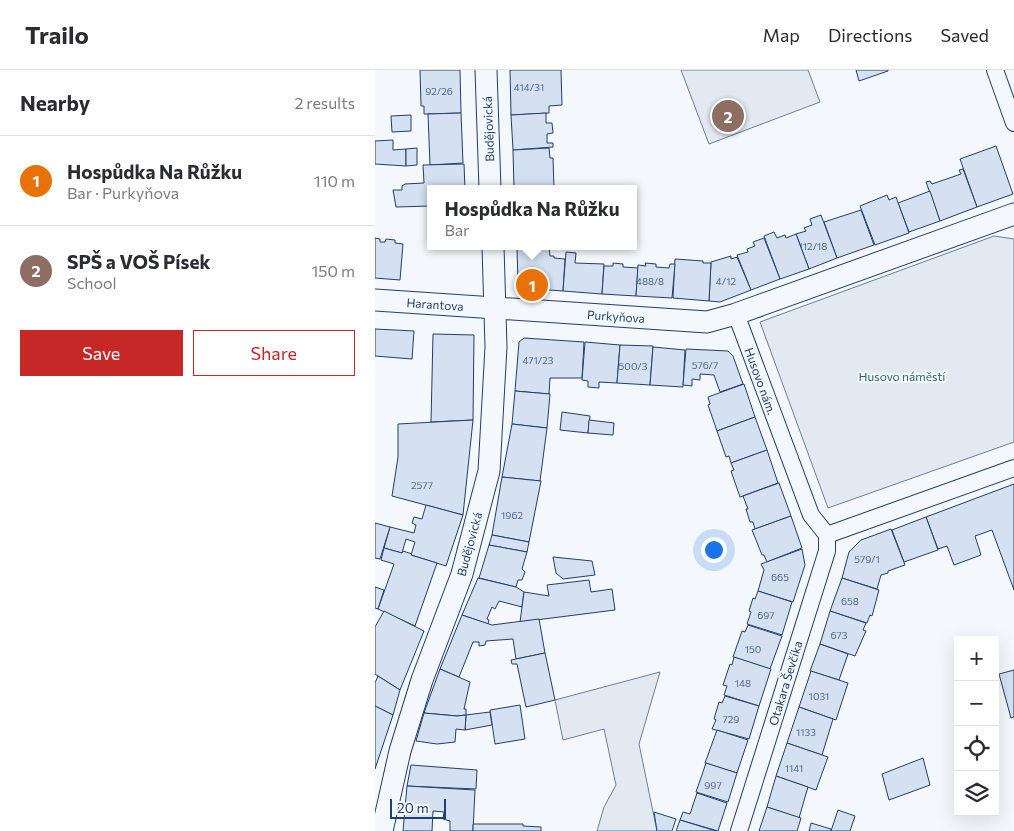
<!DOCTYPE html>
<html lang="en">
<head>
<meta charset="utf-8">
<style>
	:root { --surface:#fff; --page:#f7f7f7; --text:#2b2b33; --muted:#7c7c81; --line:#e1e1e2; --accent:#c62828 }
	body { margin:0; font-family:Commissioner,sans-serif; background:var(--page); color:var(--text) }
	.controls { position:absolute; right:15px; bottom:15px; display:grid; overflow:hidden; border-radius:0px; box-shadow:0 5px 20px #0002 }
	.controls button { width:45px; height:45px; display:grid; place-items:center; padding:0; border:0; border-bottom:1px solid var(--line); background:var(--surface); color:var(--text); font:25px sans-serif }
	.scale { position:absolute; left:15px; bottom:12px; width:56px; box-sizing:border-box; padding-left:5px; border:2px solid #1d3f73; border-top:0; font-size:14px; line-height:18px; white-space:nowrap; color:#1d3f73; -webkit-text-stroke:4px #f4f7fb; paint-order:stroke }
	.you { position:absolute; left:338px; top:479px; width:18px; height:18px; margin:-12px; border:4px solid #fff; border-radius:50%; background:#1a73e8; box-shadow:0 0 0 8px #1a73e833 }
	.badge { display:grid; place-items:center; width:32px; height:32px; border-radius:50%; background:var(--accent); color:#fff; font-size:16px; font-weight:700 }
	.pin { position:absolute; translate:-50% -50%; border:2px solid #fff; box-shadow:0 1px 5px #0006 }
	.popup { position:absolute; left:52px; top:115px; width:210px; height:65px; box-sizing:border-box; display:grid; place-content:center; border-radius:0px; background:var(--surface); filter:drop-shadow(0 1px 4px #0005); font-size:16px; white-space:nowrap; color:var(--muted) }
	.popup b { font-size:19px; color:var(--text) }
	.popup::after { content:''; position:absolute; left:50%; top:100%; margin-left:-10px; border:10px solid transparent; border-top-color:var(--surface) }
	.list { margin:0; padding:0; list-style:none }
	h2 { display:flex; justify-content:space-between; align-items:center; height:65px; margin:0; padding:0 20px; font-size:21px }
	h2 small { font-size:16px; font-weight:400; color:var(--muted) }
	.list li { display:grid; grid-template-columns:32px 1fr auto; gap:15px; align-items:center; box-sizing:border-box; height:90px; padding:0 20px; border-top:1px solid var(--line) }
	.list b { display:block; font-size:19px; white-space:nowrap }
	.list p { margin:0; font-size:16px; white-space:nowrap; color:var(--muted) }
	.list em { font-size:16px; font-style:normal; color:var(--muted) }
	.actions { display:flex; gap:10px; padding:15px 20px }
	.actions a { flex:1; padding:11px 0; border:1px solid var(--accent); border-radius:0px; text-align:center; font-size:18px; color:var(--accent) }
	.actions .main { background:var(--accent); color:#fff }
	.icon { flex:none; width:28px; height:28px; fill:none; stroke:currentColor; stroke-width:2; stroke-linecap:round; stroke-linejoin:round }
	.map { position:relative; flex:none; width:639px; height:761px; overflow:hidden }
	header { display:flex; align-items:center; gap:30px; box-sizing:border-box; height:70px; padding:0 25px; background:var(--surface); border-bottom:1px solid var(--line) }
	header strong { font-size:24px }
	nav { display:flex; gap:28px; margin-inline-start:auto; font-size:18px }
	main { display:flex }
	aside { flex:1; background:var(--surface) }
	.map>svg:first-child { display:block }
</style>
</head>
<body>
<header>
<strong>Trailo</strong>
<nav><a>Map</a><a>Directions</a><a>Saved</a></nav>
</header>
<main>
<aside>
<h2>Nearby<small>2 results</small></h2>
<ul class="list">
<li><span class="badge" style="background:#e8710a">1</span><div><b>Hospůdka Na Růžku</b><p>Bar · Purkyňova</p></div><em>110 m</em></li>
<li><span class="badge" style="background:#8d6e63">2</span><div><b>SPŠ a VOŠ Písek</b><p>School</p></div><em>150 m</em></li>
</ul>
<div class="actions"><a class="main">Save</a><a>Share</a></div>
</aside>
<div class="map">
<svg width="639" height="761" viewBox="0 0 639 761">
	<rect width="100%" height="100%" fill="#f4f7fb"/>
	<g fill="#e3e9f0" stroke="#687fa3">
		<polygon points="306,0 433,0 445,32 334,74"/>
		<polygon points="619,166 639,169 639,372 453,438 385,252"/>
		<polygon points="285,602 264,674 282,761 222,761 229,737 241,715 229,659 188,670 180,630"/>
	</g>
	<g fill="#d5e0f0" stroke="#1d3f73">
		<polygon points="45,0 85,0 86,43 49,44 49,36 46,36"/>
		<polygon points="135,0 186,0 187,35 174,36 174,43 136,45"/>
		<polygon points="481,0 513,0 513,1 484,11"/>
		<polygon points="86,43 88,93 55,95 53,44"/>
		<polygon points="171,43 171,53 177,53 178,63 172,64 172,73 178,73 178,77 138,80 136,45"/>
		<polygon points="36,45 36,61 17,62 16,46"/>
		<polygon points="18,70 18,80 31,79 31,96 0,94 0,71"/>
		<polygon points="621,76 638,124 602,137 585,89"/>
		<polygon points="42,78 42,95 31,96 31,79"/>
		<polygon points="174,78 175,88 178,88 179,119 139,119 138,80"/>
		<polygon points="89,94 90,119 56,119 56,136 21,137 18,120 27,120 27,116 30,114 49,113 48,95"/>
		<polygon points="588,99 602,137 565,151 551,112 555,111 557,114 586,104 584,100"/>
		<polygon points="555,121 565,151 534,162 523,133"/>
		<polygon points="512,125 514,130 521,127 534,163 500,175 485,136"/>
		<polygon points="486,140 499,175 462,188 449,152"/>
		<polygon points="446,145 462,188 434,199 421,164 431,161 429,158 437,155 435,149"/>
		<polygon points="399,162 402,168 410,165 411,168 421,164 434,199 405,209 389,166"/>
		<polygon points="0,168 5,169 5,172 10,172 11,169 20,170 20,173 28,174 25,210 0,208"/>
		<polygon points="389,168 405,209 376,220 362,185 373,182 372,179 380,176 378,172"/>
		<polygon points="174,177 175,186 179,186 179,188 190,189 188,221 147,218 143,213 142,178"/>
		<polygon points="191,182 201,183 200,193 229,194 227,224 188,221"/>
		<polygon points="356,186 356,189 362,187 376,220 345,232 334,231 336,192"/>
		<polygon points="300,189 328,191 328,193 336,193 334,231 298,228"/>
		<polygon points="238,193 248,194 248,197 263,198 261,226 227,224 229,196 238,196"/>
		<polygon points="270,193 281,194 281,197 294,198 295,194 300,194 297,228 261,226 263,195 271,196"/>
		<polygon points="0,259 39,261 37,289 0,286"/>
		<polygon points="58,264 99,265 98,350 56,352"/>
		<polygon points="149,268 209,272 207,308 175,308 174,324 140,321 144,272"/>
		<polygon points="210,272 245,275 242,313 224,312 224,318 213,317 213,311 207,310"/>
		<polygon points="245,275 278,276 275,315 242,313"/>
		<polygon points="278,277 310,280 308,317 275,315"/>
		<polygon points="311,279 353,281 358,286 368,314 345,322 339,305 325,304 325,310 317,309 317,316 308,315"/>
		<polygon points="369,314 380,347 342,361 333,335 335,334 333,327"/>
		<polygon points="140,321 175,324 172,358 137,354"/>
		<polygon points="187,342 215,346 213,363 185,360"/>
		<polygon points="380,347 392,380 356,393 354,386 351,387 342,361"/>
		<polygon points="98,350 88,445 17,426 23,387 23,354"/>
		<polygon points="214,350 239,353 238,365 213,363"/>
		<polygon points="137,354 172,358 165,411 127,407"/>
		<polygon points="392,380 403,413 365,427 356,401 359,400 356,393"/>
		<polygon points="127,407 166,411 154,472 117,465"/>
		<polygon points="404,413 416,446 380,459 378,452 375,452 371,439 373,439 368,426"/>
		<polygon points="639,414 639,520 617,460 600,466 606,485 579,495 572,476 563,479 551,447"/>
		<polygon points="51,435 88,445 71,496 36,485 40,472 31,469 27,483 9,478 15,457 39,463 41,455 37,453 39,447 47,449"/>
		<polygon points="416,446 427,478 392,492 389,485 387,485 377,460"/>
		<polygon points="551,447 563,480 529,492 517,460"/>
		<polygon points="0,453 15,457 5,489 0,488"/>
		<polygon points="516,459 530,495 513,501 513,503 506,505 502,519 467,508 474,482 486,470"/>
		<polygon points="117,465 154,472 152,482 114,475"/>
		<polygon points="114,475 152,482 147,499 150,502 147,510 143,510 141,517 104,508"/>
		<polygon points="9,478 27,483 28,481 37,484 36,485 62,493 40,556 3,539 19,494 6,490"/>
		<polygon points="427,479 430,495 418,532 383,521 389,500 386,494"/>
		<polygon points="178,487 217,491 220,505 188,509 181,503"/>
		<polygon points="103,508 141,517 149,522 147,537 124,531 120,539 117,537 112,549 114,550 113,554 87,545"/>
		<polygon points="467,508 504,520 497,546 495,545 492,553 455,541"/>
		<polygon points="214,510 216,522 237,519 240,540 145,552 149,522 174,526 172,515"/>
		<polygon points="0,517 9,520 3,539 0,538"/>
		<polygon points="383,521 417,532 407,565 372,554 376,542 374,541 378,528 380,529"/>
		<polygon points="9,541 49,561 25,620 0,604 0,557"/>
		<polygon points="455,541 491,553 488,560 491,561 480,586 445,574"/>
		<polygon points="87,545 117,555 164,549 170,583 141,589 138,569 111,571 110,575 104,576 104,572 98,572 84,607 65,599"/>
		<polygon points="373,555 407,566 395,599 358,587 367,561 370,562"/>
		<polygon points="445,574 473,584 464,610 435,601"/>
		<polygon points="170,583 180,630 151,637 142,594 137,594 136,590"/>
		<polygon points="359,587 396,599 384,636 349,625 352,616 348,615 355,594 357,595"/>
		<polygon points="65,599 95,612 89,639 91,639 91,645 82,646 49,643"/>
		<polygon points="639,600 639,647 636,648 624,604"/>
		<polygon points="436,601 473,613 461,650 424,637"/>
		<polygon points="3,606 25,620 18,645 0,636 0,613"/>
		<polygon points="350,626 384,636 374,669 337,659 341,650 339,649 344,632 347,633"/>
		<polygon points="145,635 150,669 120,674 115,640"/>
		<polygon points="0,636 18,645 0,699"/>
		<polygon points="424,637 458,649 447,685 412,673"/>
		<polygon points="115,642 117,655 90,660 91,645"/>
		<polygon points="49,643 82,646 91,645 90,660 81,659 80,672 62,674 41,671"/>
		<polygon points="342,660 373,670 362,703 330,693"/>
		<polygon points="412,673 453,687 441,720 401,706"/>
		<polygon points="548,688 555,715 514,730 507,704"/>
		<polygon points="331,693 362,703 353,732 321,722"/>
		<polygon points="36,695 102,700 101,719 32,716"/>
		<polygon points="401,706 433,717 424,748 392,737"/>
		<polygon points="32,716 100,720 98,761 75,761 75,751 68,749 69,742 58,741 57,761 28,761"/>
		<polygon points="322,723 352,733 343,761 305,750 308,742 315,744"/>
		<polygon points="392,737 426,748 422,761 384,761"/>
		<polygon points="463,740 480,746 475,761 456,761"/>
		<polygon points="279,742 301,749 297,761 282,761"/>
		<polygon points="305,750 341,761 301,761"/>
		<polygon points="436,753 456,759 456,761 434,761"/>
		<polygon points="98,754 148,754 148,756 166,757 166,761 98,761"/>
	</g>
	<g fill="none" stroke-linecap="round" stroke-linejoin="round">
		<g stroke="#1d3f73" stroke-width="18">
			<g id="minor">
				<polyline points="620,0 639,53"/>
				<polyline points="361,244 436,445 452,465"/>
				<polyline points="452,465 639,398"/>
				<polyline points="364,761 452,481 452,465"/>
			</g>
		</g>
		<g stroke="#1d3f73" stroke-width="23">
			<g id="tertiary">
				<polyline points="111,0 115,119"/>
				<polyline points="0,230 332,252 361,244 639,144"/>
				<polyline points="7,761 25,681 47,610 87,504 114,401 121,277 118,176"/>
			</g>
		</g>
		<use href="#minor" stroke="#f4f7fb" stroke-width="16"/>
		<use href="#tertiary" stroke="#f4f7fb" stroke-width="21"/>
	</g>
	<g text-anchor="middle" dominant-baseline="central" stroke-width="4" stroke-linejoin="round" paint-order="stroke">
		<g font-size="10" fill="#4b6792">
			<text x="154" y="17">414/31</text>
			<text x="64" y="21">92/26</text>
			<text x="438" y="176">112/18</text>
			<text x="275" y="211">488/8</text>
			<text x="351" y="211">4/12</text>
			<text x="163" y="290">471/23</text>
			<text x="330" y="295">576/7</text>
			<text x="258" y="296">500/3</text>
			<text x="47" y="415">2577</text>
			<text x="137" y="445">1962</text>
			<text x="492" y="489">579/1</text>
			<text x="405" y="507">665</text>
			<text x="475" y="531">658</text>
			<text x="391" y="545">697</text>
			<text x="464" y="565">673</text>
			<text x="378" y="579">150</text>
			<text x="368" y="613">148</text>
			<text x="444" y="626">1031</text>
			<text x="356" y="649">729</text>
			<text x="431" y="662">1133</text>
			<text x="419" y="698">1141</text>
			<text x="338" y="715">997</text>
		</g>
		<g font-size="12" fill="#1d3f73" stroke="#f4f7fb">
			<text transform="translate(113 59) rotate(-92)">Budějovická</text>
			<text transform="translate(60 234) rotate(4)">Harantova</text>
			<text transform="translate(241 246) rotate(4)">Purkyňova</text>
			<text transform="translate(386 311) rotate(70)">Husovo nám.</text>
			<text transform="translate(94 474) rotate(-75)">Budějovická</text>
			<text transform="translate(410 613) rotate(-73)">Otakara Ševčíka</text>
		</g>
		<g font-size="12" fill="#2c6c60" stroke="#f4f7fb">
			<text x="527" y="306">Husovo náměstí</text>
		</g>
	</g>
</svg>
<div class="controls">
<button>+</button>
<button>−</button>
<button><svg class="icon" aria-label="locate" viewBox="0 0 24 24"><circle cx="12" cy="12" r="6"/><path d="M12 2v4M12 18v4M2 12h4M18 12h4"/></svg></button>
<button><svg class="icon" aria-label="layers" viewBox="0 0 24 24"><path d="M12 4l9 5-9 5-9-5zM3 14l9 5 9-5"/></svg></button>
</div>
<div class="scale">20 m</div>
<div class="you"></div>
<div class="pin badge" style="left:157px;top:215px;background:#e8710a">1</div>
<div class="popup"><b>Hospůdka Na Růžku</b>Bar</div>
<div class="pin badge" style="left:353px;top:46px;background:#8d6e63">2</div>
</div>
</main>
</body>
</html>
